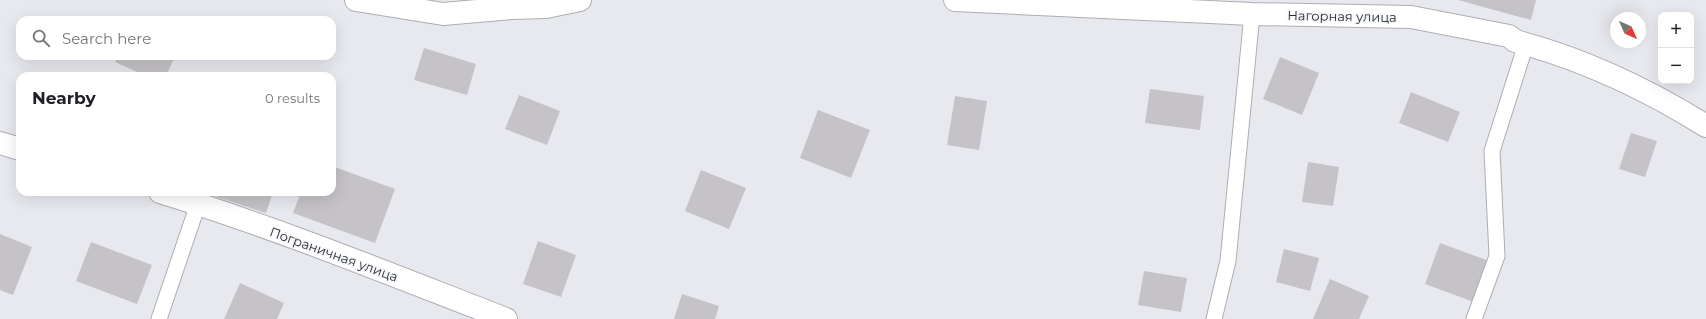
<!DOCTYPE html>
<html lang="en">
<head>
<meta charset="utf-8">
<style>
	:root { --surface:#fff; --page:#f6f6f6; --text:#202124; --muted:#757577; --line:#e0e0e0 }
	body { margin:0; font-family:Montserrat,sans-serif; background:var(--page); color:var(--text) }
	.controls { position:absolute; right:12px; top:12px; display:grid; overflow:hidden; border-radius:8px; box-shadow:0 4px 16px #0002 }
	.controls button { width:36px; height:36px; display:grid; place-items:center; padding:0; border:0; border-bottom:1px solid var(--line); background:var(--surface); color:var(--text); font:20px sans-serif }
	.compass { position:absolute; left:1610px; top:12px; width:36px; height:36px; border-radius:50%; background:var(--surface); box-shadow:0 4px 16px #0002; rotate:135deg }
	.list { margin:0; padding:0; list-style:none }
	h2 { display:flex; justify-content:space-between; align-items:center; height:52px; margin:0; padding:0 16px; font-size:17px }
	h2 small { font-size:13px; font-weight:400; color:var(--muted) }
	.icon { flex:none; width:22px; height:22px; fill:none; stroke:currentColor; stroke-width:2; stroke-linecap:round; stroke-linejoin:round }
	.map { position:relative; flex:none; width:1706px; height:319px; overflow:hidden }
	.search { position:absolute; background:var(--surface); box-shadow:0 4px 16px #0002; left:16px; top:16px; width:320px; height:44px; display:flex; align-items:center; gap:10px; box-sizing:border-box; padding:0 14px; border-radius:12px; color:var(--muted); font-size:15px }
	.panel { position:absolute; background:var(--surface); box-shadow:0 4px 16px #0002; left:16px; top:72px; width:320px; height:124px; border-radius:12px }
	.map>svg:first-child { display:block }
</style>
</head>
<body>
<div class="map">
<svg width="1706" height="319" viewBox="0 0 1706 319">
	<rect width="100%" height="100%" fill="#e8e9ee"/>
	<g fill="#c5c3c7">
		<polygon points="1458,0 1536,0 1531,20"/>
		<polygon points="424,48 476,64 467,95 414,80"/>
		<polygon points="118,56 175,56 166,76 146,76 115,62"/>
		<polygon points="1280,57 1319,73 1302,115 1263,99"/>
		<polygon points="1150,89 1204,96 1200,130 1145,123"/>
		<polygon points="1411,92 1460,112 1448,142 1399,123"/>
		<polygon points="519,95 560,111 547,145 505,129"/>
		<polygon points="955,96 987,101 979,150 947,145"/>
		<polygon points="818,110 870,130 851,178 800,158"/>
		<polygon points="1631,133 1657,141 1645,177 1619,169"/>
		<polygon points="1308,162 1339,167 1333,206 1302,202"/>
		<polygon points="332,166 395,189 375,243 293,213 301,192 332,192"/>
		<polygon points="701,170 746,188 729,229 685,211"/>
		<polygon points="212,192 273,192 266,213 211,195"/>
		<polygon points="0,234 32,247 13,295 0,290"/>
		<polygon points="538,241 576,255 561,297 523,284"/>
		<polygon points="91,242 152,265 137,304 76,281"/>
		<polygon points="1440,243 1489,261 1474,302 1425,284"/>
		<polygon points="1284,249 1319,258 1310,291 1276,282"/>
		<polygon points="1144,271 1187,278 1181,312 1138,305"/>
		<polygon points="1330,279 1369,296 1359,319 1313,319"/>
		<polygon points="240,283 284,303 277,319 224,319"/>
		<polygon points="682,294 719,306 715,319 674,319"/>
	</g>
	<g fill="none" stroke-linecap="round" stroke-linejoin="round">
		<g stroke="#adaeb3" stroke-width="17">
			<g id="service">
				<polyline points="159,319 198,204"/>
				<polyline points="1214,319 1228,261 1252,14"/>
				<polyline points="1474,319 1497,256 1492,151 1526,44"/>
			</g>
		</g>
		<g stroke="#adaeb3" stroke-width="24">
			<g id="minor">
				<polyline points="356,0 443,14 511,8 546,7 580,0"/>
				<path d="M955 0 1252 14 1411 17 1509 36 1515 41C1583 59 1647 89 1706 126"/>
				<polyline points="0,143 20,149"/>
				<path d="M160 192C277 228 392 275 506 319"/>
			</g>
		</g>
		<use href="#service" stroke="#fff" stroke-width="15"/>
		<use href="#minor" stroke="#fff" stroke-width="22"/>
	</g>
	<g text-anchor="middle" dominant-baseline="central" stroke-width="3" stroke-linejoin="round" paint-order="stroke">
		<g font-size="13" fill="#2c2d2e" stroke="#f5f7fb">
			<text transform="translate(1342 16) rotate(1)">Нагорная улица</text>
			<text transform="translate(334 254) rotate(20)">Пограничная улица</text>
		</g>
	</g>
</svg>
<div class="controls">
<button>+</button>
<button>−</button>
</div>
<svg class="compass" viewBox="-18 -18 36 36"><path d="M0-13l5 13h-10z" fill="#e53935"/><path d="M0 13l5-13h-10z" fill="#757577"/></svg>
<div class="search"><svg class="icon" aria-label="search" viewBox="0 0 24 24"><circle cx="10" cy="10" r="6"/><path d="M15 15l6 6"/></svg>Search here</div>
<section class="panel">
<h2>Nearby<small>0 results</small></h2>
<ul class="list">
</ul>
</section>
</div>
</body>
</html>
